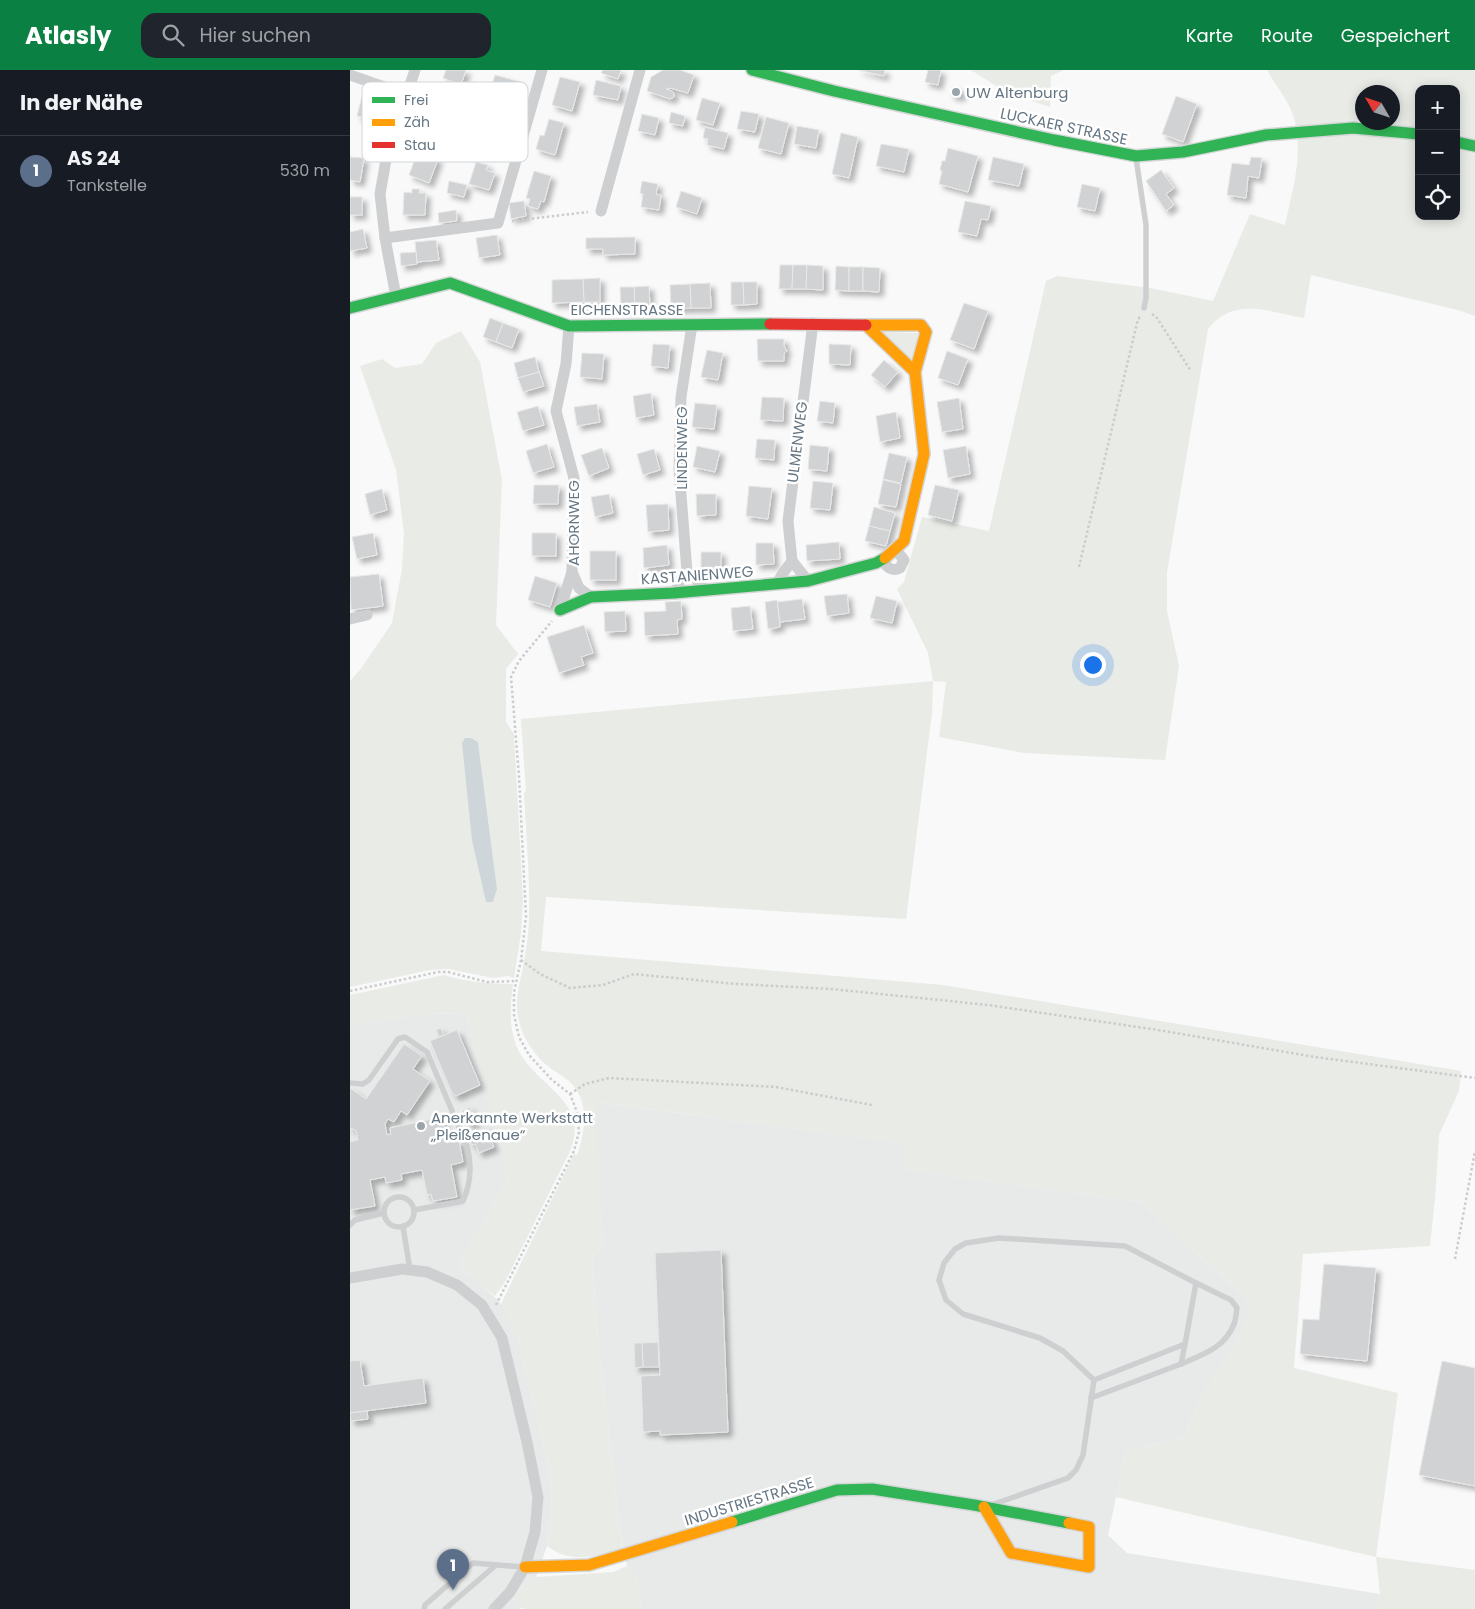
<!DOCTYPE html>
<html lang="de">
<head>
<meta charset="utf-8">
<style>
	:root { --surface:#171b24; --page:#20242c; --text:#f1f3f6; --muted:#9ea1a6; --line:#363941; --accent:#0b8043 }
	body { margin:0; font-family:Poppins,sans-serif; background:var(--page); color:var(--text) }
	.controls { position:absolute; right:15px; top:15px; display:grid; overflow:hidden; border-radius:10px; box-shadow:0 2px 12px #0003 }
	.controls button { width:45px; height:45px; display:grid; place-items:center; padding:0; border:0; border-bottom:1px solid var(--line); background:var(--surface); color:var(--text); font:25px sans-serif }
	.compass { position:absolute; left:1005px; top:15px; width:45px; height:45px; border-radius:50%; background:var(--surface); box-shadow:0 2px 12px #0003; rotate:309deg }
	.you { position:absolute; left:742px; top:594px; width:18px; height:18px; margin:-12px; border:4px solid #fff; border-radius:50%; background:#1a73e8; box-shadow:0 0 0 8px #1a73e833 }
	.badge { display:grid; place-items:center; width:32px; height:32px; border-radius:50%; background:var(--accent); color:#fff; font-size:16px; font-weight:700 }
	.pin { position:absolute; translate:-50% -41px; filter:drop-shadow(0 1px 2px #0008) }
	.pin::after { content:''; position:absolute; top:26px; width:18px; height:15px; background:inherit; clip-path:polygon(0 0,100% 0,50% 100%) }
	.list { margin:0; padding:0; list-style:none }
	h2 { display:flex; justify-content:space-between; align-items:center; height:65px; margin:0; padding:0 20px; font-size:21px }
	h2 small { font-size:16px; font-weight:400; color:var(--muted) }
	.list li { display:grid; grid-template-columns:32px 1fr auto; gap:15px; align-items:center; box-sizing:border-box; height:70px; padding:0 20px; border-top:1px solid var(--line) }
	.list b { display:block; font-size:19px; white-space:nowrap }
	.list p { margin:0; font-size:16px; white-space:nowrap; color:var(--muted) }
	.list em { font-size:16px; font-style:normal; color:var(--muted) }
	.icon { flex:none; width:28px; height:28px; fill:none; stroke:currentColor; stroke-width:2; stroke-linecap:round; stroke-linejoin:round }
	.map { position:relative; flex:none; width:1125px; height:1539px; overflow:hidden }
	header { display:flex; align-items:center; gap:30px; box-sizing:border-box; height:70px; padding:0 25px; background:var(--accent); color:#fff }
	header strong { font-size:24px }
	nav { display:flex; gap:28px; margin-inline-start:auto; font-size:18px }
	.search { width:350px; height:45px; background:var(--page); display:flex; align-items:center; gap:12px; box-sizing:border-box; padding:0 18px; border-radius:15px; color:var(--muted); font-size:19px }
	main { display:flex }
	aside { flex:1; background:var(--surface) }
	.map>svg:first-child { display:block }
</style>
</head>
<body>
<header>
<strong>Atlasly</strong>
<div class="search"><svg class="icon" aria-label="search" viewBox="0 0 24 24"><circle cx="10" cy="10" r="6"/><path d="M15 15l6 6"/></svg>Hier suchen</div>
<nav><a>Karte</a><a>Route</a><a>Gespeichert</a></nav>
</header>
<main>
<aside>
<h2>In der Nähe<small></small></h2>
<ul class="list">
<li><span class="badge" style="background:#5c6f8a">1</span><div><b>AS 24</b><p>Tankstelle</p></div><em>530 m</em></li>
</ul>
</aside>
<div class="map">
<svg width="1125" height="1539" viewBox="0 0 1125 1539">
	<defs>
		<filter id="shadow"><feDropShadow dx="4.5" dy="4.5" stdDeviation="2.5" flood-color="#0004"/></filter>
	</defs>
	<rect width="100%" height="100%" fill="#f9f9f9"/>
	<g fill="#e8e9e9">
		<polygon points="116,943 158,1109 108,1197 130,1214 149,1231 155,1240 168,1268 199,1397 202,1437 197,1476 186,1507 172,1516 163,1529 172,1537 170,1539 0,1539 0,955 76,944"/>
		<polygon points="245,1032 554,1073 554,1099 790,1132 897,1229 901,1243 879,1285 855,1320 834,1367 776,1381 758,1465 777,1483 1030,1524 1026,1539 291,1539 287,1509 277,1496 270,1459 248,1269 242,1186 253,1175"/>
	</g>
	<g fill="#e8ebe6" fill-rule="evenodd">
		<polygon points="621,0 714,0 701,6 700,37 657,23"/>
		<path d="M917 0H1125V246L1108 240 961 205 954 248C919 242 884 226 858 259L817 502V541L829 596 815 690 674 683 589 667 596 612 583 611 582 643 556 849 196 827 191 881 593 915 1111 1001 1109 1021 1089 1065 1085 1128 1080 1176 953 1184 944 1298 1048 1323 1026 1487 1125 1500V1539H1026L1030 1524 1026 1487 766 1427 776 1381 834 1367 855 1320 879 1285 901 1243 897 1229 790 1132 554 1099 553 1073 246 1032 253 1175 242 1186 248 1269 270 1459 273 1478C245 1486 223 1495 197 1476L202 1437 199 1397 168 1268 151 1234 224 1084 227 1085C236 1060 240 1031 219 1011 213 1006 206 1002 200 998 185 986 173 969 169 951 164 932 169 916 173 898 176 881 179 863 179 845 180 805 176 763 174 723L176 721 171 649 583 611 578 583 547 519 554 512 572 447 639 461 696 211 707 206 800 218 863 231 900 144 935 155C943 118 956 77 941 40 935 26 924 13 917 0ZM1069 19H1106V146H1069ZM1012 22H1042V52H1012Z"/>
		<path d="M111 261 130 292 152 410 146 555 168 584 156 599V652L164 664 173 831 171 863 164 908 158 906 143 908 98 899 80 900 0 917V611L10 600 42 553 52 499 54 463 46 400 10 296 32 289 45 298 72 294 86 273ZM121 668 128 672 147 819 143 832H136Z"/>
		<polygon points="532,262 569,263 561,290"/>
		<path d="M94 905C116 912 140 914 163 914 160 938 158 964 171 985 192 1019 238 1032 221 1079L155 1212 145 1226 108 1197 158 1109 116 943 76 944 0 955V925Z"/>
		<polygon points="277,1496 287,1509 291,1539 174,1539 163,1529 172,1516 186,1507 263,1502"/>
	</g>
	<polygon fill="#ced6d9" points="115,668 121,668 128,672 147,819 143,832 136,832 122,770 112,673"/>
	<g fill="#d0d2d3" stroke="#e8e8e8" filter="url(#shadow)">
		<polygon points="96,0 116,0 111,15 93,8"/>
		<polygon points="253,0 271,0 268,9 251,3"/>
		<polygon points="313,0 330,0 344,5 338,23 320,18 316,19 322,21 324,23 324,27 320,29 297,21 301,7"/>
		<polygon points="508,0 535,0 534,6"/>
		<polygon points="578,0 591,0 588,15 575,12"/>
		<polygon points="145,5 171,12 167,26 141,18"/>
		<polygon points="210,7 230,12 222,41 202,35"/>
		<polygon points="246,10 271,16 268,30 243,25"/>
		<polygon points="602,17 612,19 610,27 600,25"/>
		<polygon points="12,26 32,31 27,51 7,46"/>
		<polygon points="826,26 847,34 833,72 812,64"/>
		<polygon points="352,28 370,33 363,55 346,50"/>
		<polygon points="391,41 409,44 405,62 387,59"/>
		<polygon points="321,42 335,46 333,56 319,53"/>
		<polygon points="292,44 309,48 305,65 288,61"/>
		<polygon points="416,47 439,53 431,84 408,78"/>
		<polygon points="199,49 214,53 205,85 186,79 190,65 194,66"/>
		<polygon points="447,56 469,60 466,78 444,74"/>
		<polygon points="355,57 378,63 374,79 357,75 358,69 353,68"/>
		<polygon points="491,63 508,67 499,108 482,104"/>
		<polygon points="531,74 559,79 554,102 526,96"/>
		<polygon points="598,78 628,86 618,122 589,114 592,101 590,100 592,91 595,91"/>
		<polygon points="68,81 88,89 79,113 59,105"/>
		<polygon points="0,87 14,88 10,112 0,110"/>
		<polygon points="643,87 674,94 669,116 638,110"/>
		<polygon points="901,87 912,88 909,108 898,106 896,128 877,125 882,93 899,95"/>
		<polygon points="126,92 138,95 136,100 145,103 139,120 119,114"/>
		<polygon points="811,100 824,118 816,124 824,135 816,141 796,111"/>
		<polygon points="184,101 201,106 194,132 191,131 188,139 178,136 180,129 176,128"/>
		<polygon points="99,111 117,115 114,127 97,123"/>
		<polygon points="292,111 308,114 306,124 311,125 309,140 291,137 293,124 290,123"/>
		<polygon points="732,114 750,118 745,141 727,137"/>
		<polygon points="62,119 70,119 69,123 76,123 75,145 53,145 54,122 62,123"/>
		<polygon points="331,121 352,128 347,144 326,137"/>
		<rect x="0" y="127" width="12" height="18"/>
		<polygon points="174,131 176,146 161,149 159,133"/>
		<polygon points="615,131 641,136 638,150 631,149 627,166 608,162"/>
		<polygon points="106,140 107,151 89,153 88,143"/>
		<polygon points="13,159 17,178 0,181 0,162"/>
		<polygon points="147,165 150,185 129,188 126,168"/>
		<polygon points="285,167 285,184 253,185 253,179 236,179 236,168"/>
		<polygon points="86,170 89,190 67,192 65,172"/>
		<polygon points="66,182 67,194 51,196 50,183"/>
		<polygon points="430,195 443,195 442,219 429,219"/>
		<polygon points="443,195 457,195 456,219 442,219"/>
		<polygon points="457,195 473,196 473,220 456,219"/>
		<polygon points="486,196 499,197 499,221 485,220"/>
		<rect x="499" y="197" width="14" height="24"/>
		<polygon points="513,197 530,198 529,222 513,221"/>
		<polygon points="250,208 250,232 234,232 233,209"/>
		<polygon points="233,209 234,232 202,233 202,210"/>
		<polygon points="381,212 393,212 394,235 381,235"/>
		<polygon points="393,212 407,212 407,234 394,235"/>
		<polygon points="360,213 361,238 341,238 340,214"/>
		<polygon points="340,214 341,238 321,239 320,215"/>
		<polygon points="299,216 300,238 285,239 284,217"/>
		<polygon points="270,217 284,217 285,239 271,239"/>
		<polygon points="614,233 638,241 624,279 600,270"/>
		<polygon points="140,248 153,253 146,272 133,267"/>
		<polygon points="153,253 169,259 162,278 146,272"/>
		<polygon points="407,269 434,269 434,276 437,281 434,284 434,291 408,291"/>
		<polygon points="303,274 320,275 318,298 301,296"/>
		<polygon points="479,274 501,275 500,295 479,294"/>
		<polygon points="357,280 373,283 368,310 351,307"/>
		<polygon points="597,281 618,289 608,315 588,308"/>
		<polygon points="232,283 254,284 252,309 230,307"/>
		<polygon points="185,287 189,302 168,308 164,293"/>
		<polygon points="534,290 548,302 535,317 521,305"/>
		<polygon points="189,302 194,316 173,322 168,308"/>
		<polygon points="301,323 304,345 286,348 283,326"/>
		<polygon points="412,327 434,328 433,351 410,350"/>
		<polygon points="609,328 613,359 592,362 587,332"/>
		<polygon points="470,331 485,333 483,353 467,351"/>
		<polygon points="345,333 367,335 364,359 342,357"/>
		<polygon points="247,334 250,352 227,356 224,337"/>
		<polygon points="188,336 194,355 173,361 167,342"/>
		<polygon points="546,342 550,368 530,372 526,346"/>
		<polygon points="407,369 425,370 424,390 405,388"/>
		<polygon points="197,374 204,397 183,403 176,381"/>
		<polygon points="460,375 479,377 477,401 458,399"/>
		<polygon points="347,376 370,381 365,402 343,397"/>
		<polygon points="616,376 620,404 598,408 593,380"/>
		<polygon points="252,378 259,398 239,406 231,385"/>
		<polygon points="304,379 310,400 293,405 287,384"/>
		<polygon points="539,383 557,387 551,413 533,409"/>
		<polygon points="533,410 551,414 546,437 528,434"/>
		<polygon points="463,411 483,413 480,440 460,438"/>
		<polygon points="184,415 209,415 208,434 183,434"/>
		<polygon points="585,415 609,420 602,451 578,445"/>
		<polygon points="399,416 422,418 418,449 396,446"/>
		<polygon points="32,419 37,440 20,445 15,424"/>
		<polygon points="259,424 263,443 245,447 241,427"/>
		<polygon points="346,424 366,424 366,445 347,446"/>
		<polygon points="318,434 319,460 298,462 296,435"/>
		<polygon points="524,437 545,443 540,461 519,456"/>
		<polygon points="519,456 540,461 536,476 515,471"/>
		<polygon points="23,463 27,485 7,489 2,467"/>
		<rect x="182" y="463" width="24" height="23"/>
		<polygon points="489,472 490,489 457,491 456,475"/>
		<polygon points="406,473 423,473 424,494 406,495"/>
		<polygon points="317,475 319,495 294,498 293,478"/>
		<rect x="240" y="481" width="26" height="29"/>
		<polygon points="351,482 371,482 371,500 351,501"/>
		<polygon points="29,504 33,536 1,540 0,507"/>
		<polygon points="185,506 207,513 200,537 178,530"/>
		<polygon points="497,524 499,543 477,546 474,526"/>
		<polygon points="526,526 547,531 542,553 520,548"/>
		<polygon points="452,529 455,549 430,552 427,532"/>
		<polygon points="427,530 430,557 418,559 415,532"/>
		<polygon points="331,531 332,549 327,550 328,564 295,566 294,542 316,541 315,532"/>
		<polygon points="400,536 403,559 383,561 381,538"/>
		<polygon points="275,541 276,561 255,562 254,542"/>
		<polygon points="234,555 243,583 231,587 234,595 209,603 197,567"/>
		<polygon points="91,958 94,965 89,967 86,960"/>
		<polygon points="107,960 130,1015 106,1026 102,1023 80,971"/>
		<polygon points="54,974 72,986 63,999 80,1011 57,1045 51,1041 44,1052 38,1049 35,1054 37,1065 41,1064 40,1058 92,1047 97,1073 109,1070 113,1092 101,1095 107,1127 83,1131 81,1124 77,1125 72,1100 51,1104 52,1110 36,1113 35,1107 20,1110 25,1136 0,1140 0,1072 8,1070 6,1061 1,1058 0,1059 0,1018 16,1029"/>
		<polygon points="120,1037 126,1051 119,1055 112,1041"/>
		<polygon points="136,1058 144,1077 129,1083 125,1074 122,1075 118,1066"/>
		<polygon points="371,1180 378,1362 310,1365 310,1361 293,1362 291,1306 310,1305 305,1183"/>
		<polygon points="974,1194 1026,1198 1017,1291 950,1284 953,1249 969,1250"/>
		<polygon points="308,1272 309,1297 293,1297 292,1273"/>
		<polygon points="284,1273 292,1273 293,1297 285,1298"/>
		<polygon points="10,1290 14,1316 73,1308 76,1333 0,1343 0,1291"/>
		<polygon points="1092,1291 1125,1298 1125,1416 1069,1405"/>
		<polygon points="17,1341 18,1349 1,1351 0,1343"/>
	</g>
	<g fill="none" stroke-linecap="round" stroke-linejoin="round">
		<g stroke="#d5d6d7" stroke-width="14">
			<g id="fast">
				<polyline points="402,0 484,21 704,70 786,86 833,82 916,65 1003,58 1069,64"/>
				<polyline points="1106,72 1125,76"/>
				<polyline points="0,238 100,213 219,256 420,254"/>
				<polyline points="210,540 241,527 324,523 458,511 526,493 535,488"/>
				<polyline points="382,1452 487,1420 522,1419 624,1435 719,1453"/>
			</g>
		</g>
		<g stroke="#d5d6d7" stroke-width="14">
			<g id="slow">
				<polyline points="535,488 554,471 574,384 565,302 576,262 571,255 516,255 565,302"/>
				<polyline points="634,1437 661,1483 739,1497 739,1457 719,1453"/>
				<polyline points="175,1497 239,1495 382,1452"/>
			</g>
		</g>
		<g stroke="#d5d6d7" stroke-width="14">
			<polyline id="jam" points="420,254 516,255"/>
		</g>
		<g stroke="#cbcccd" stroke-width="2.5" stroke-dasharray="2.5 2.5" stroke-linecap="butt">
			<polyline points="162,151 238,142"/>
			<polyline points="802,244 807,248 841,301"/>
			<polyline points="729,497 787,253 790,246"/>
			<polyline points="171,890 190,904 220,918 253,915 284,904 387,914 482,919 638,935 808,960 965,987 1125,1008"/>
			<polyline points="0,921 88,902 98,902 137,912 166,911"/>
			<polyline points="220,1024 235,1014 259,1008 426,1017 522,1035"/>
			<polyline points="1105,1189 1125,1081"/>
			<polyline points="146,1235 224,1081 229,1062 227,1042 220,1024 202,1010 179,985 169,967 164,945 164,922 171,890 176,847 169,706 161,607 169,591 202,551"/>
		</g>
		<g stroke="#cecfd0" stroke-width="5.5">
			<polyline points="786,88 796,155 796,228 794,238"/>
			<path d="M0 1013 13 1014 19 1010 48 969 55 967 77 982 117 1076C122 1095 121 1113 113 1131L64 1140"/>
			<circle cx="49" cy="1142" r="15"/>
			<polyline points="0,1155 5,1150 34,1143"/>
			<polyline points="53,1156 60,1200"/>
			<path d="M831 1294C852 1285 875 1278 884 1254 886 1249 886 1243 887 1238L881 1230 846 1213"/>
			<polyline points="741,1328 831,1294 835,1274"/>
			<polyline points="644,1434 718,1408 726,1400 733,1385 744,1310 835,1274 846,1213 775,1176 649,1168 616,1173 605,1179 594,1193 589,1210 596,1230 613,1244 690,1268 713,1281 744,1310"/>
			<polyline points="74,1539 75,1535 123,1493 173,1497"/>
			<polyline points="95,1539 146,1495"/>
		</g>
		<g stroke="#cecfd0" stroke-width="11">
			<polyline points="0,5 57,25"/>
			<polyline points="251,141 290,0"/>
			<polyline points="35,168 148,153 192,0"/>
			<polyline points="46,227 35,168 30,124 37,84 65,0"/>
			<polyline points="219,256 216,294 206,341 224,408 222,502 229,518 241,527"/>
			<path d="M532 490C537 497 541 502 550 498L554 490 546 480"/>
			<polyline points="442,491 458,511"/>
			<polyline points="337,502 346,509 355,520"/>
			<polyline points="427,514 433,503 442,491 438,451 463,253"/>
			<polyline points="324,523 330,511 337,502 329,399 331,327 342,255"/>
			<polyline points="210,540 222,502"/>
			<polyline points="0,549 17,545"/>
			<polyline points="0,1208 52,1199 77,1202 107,1215 132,1235 152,1268 177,1372 188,1427 185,1462 175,1497 160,1522 144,1539"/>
		</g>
		<use href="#fast" stroke="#30b455" stroke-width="11"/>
		<use href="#slow" stroke="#ff9f0a" stroke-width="11"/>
		<use href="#jam" stroke="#e5322d" stroke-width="11"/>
	</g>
	<g fill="#99a4ac" stroke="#fff" stroke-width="2">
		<circle cx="606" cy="22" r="5"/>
		<circle cx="71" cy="1056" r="5"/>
	</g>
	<g text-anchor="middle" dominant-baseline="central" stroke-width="5" stroke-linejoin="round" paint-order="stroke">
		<g font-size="15" fill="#657683" stroke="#fff" text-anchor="start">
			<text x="616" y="22">UW Altenburg</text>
			<text x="81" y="1047">Anerkannte Werkstatt<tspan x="81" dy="17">„Pleißenaue“</tspan></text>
		</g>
		<g font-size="15" fill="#657683" stroke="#fff">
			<text transform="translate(714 56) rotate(12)">LUCKAER STRASSE</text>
			<text x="277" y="239">EICHENSTRASSE</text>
			<text transform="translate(447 372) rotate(-83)">ULMENWEG</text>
			<text transform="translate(331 378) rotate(-90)">LINDENWEG</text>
			<text transform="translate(223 453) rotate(-90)">AHORNWEG</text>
			<text transform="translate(347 505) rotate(-4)">KASTANIENWEG</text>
			<text transform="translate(399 1431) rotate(-17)">INDUSTRIESTRASSE</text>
		</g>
	</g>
	<rect x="12" y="12" width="166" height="80" rx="8" fill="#fff" stroke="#d1d6da" stroke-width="1"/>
	<rect x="22" y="27" width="23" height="6" fill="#30b455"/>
	<rect x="22" y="49" width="23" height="7" fill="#ff9f0a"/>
	<rect x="22" y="72" width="23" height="6" fill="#e5322d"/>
	<g font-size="14" fill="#657683">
		<text x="54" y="35">Frei</text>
		<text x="54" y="57">Zäh</text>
		<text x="54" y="80">Stau</text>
	</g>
</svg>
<div class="controls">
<button>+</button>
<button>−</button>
<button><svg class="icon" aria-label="locate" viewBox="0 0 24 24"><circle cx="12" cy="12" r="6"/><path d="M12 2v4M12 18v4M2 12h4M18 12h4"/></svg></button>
</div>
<svg class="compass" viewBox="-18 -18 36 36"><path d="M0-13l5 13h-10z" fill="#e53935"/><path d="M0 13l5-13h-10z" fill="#9ea1a6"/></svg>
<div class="you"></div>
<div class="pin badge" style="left:103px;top:1520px;background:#5c6f8a">1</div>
</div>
</main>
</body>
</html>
